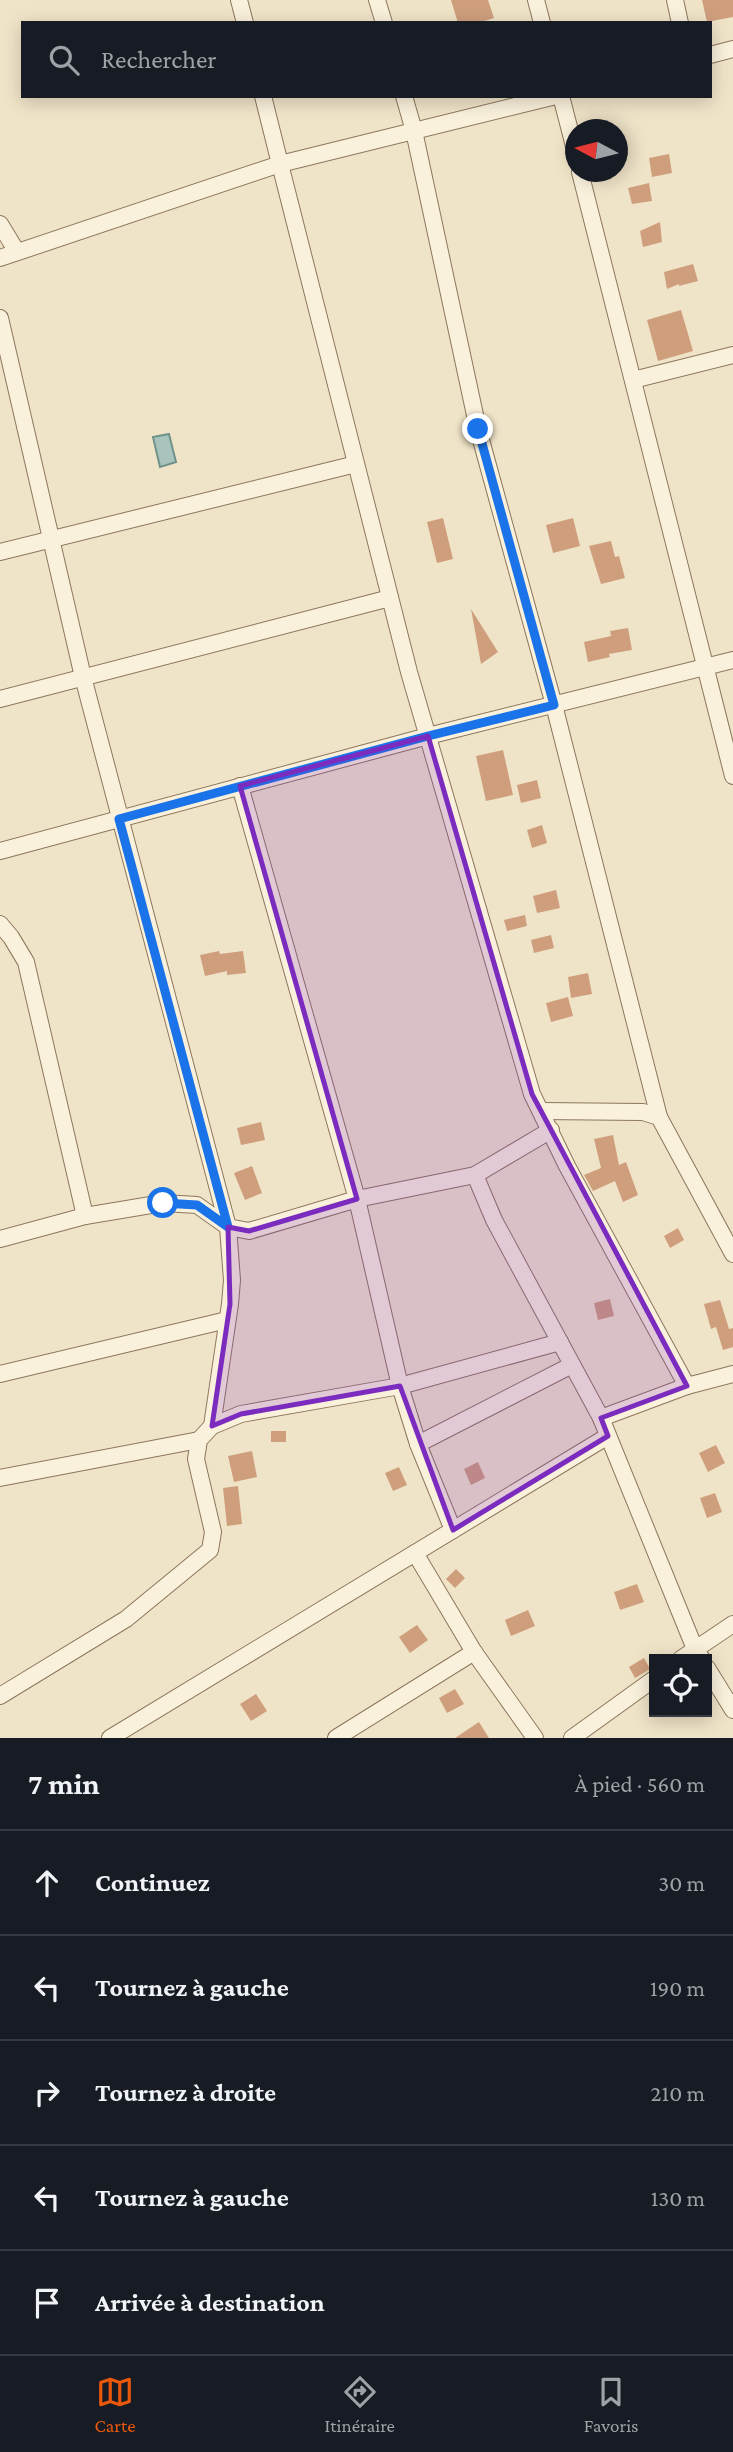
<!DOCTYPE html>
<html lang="fr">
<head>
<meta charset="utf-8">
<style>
	:root { --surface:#171b24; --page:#242831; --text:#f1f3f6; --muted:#9ea1a6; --line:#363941; --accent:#ea580c }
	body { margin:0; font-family:"Crimson Pro",serif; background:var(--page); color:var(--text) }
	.controls { position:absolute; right:21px; bottom:21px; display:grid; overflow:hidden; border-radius:0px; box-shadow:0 4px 18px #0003 }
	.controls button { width:63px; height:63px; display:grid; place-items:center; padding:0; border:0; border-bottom:2px solid var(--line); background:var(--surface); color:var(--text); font:35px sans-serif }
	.compass { position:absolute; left:565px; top:119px; width:63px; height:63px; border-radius:50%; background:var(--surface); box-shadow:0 4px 18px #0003; rotate:277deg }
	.stop { position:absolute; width:21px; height:21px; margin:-16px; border:5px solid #1a73e8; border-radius:50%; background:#fff }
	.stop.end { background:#1a73e8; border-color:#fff; box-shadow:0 2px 7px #0008 }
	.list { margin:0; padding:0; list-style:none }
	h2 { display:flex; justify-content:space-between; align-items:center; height:91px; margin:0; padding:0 28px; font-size:30px }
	h2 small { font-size:23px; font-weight:400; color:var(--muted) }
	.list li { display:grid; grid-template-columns:46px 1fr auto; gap:21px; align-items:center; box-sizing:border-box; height:105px; padding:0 28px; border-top:2px solid var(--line) }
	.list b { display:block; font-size:26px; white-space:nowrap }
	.list em { font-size:23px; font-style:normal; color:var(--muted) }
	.icon { flex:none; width:38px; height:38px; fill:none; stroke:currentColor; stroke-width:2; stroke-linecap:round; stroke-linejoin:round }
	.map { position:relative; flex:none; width:733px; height:1738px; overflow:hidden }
	.search { position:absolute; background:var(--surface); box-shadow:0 4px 18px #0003; left:21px; right:21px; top:21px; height:77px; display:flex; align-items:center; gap:18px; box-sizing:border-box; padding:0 24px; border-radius:0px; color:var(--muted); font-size:26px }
	.sheet { height:616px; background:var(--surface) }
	nav { display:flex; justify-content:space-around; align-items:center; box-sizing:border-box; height:98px; border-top:2px solid var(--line); background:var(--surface); font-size:19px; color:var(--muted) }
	nav a { display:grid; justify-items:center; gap:4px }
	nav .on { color:var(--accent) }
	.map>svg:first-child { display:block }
</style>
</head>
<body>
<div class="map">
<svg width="733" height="1738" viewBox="0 0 733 1738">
	<rect width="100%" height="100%" fill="#f0e4c8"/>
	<polygon fill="#a9c4bc" stroke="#6f938a" stroke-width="2" points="169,434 176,462 160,467 153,437"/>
	<g fill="#cf9f7d">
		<polygon points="451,0 488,0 494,18 478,23 458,23"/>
		<polygon points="702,0 733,0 733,17 707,22"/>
		<polygon points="669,154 672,173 652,177 649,158"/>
		<polygon points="649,183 652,201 632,204 628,188"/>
		<polygon points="660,222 662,242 643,247 640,231"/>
		<polygon points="693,264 698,281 679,286 679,284 667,289 664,272"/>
		<polygon points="681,310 693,351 658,361 647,320"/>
		<polygon points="443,518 453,559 437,563 427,522"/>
		<polygon points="573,518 580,546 553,553 546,525"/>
		<polygon points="611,541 615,557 619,556 625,578 601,584 589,546"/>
		<polygon points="471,609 498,652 481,664"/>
		<polygon points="628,628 632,650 609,654 610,657 588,662 584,642 611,636 610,631"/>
		<polygon points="503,750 513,795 486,801 476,756"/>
		<polygon points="537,780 541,798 521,803 517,785"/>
		<polygon points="542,825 547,843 532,848 527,830"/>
		<polygon points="556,890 560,908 537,913 533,896"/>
		<polygon points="525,915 527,926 507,931 504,920"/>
		<polygon points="551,935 554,948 534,953 531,940"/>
		<polygon points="219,951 220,954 243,951 246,973 227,975 227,971 205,976 200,955"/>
		<polygon points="588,973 592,994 571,998 568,977"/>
		<polygon points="568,997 573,1016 551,1022 546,1003"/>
		<polygon points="261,1122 265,1140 241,1145 237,1128"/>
		<polygon points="613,1135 619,1165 626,1162 638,1195 623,1202 615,1181 593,1191 584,1175 601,1168 594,1139"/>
		<polygon points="252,1166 262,1193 245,1200 234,1173"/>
		<polygon points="678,1228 684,1240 670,1248 664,1236"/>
		<polygon points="610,1299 614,1316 598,1320 594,1303"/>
		<polygon points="720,1300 729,1329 733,1328 733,1347 723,1350 716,1327 711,1329 704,1304"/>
		<rect x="271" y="1431" width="15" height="11"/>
		<polygon points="716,1445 725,1463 708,1472 699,1453"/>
		<polygon points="252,1451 257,1477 234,1482 228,1456"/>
		<polygon points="478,1462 485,1478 471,1485 464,1469"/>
		<polygon points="399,1467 407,1485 393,1491 385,1473"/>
		<polygon points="238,1486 242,1524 227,1526 223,1488"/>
		<polygon points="715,1493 722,1512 707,1518 700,1498"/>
		<polygon points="456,1569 465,1578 455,1588 446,1579"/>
		<polygon points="637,1584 644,1602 620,1610 614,1592"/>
		<polygon points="528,1610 535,1626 511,1636 505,1620"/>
		<polygon points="417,1625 428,1640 410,1653 399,1637"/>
		<polygon points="644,1658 650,1669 635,1678 629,1667"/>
		<polygon points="455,1689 464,1704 447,1713 439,1698"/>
		<polygon points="256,1694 267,1711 251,1721 240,1704"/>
		<polygon points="479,1722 489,1738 455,1738"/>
	</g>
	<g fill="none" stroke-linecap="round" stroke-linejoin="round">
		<g stroke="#8d765c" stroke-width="18">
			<g id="street">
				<polyline points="239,0 245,23"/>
				<polyline points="377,0 384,23"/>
				<polyline points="536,0 542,23"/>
				<polyline points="675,0 680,23"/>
				<polyline points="710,55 733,49"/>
				<polyline points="263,96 280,164 556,96"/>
				<polyline points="404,96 414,131 478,429 554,705 659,1117"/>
				<polyline points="561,96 576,154"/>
				<polyline points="580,172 733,776"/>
				<polyline points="0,224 17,252"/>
				<polyline points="0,258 280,164 409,672 532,1094 567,1166 687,1386"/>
				<polyline points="0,318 83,677 228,1227 232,1280 230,1304 212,1426"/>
				<polyline points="633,380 733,355"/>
				<polyline points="0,552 356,464"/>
				<polyline points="0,699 390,598"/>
				<polyline points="240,786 357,1199 400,1386 418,1444 453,1530"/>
				<polyline points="0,851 428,736 733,660"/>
				<polyline points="0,924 11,937 26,962 85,1216"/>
				<polyline points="541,1111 643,1112 659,1117 733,1254"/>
				<polyline points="475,1175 494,1220 601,1418 695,1649 702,1659"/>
				<polyline points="0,1239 85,1216 163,1203 197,1205 228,1227 249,1231 357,1199 475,1175 551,1130"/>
				<polyline points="0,1374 227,1320"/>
				<polyline points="601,1418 687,1386 733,1374"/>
				<polyline points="418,1444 572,1365"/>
				<polyline points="0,1478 199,1440"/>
				<polyline points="415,1553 474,1652 535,1738"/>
				<polyline points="681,1659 733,1624"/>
				<polyline points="707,1668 733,1710"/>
				<polyline points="0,1696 126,1619 210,1550 213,1532 196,1459 199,1440 212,1426 241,1414 400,1386 560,1342"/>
				<polyline points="110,1738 608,1436"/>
				<polyline points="336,1738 474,1652"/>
				<polyline points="572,1738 654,1679"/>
			</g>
		</g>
		<use href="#street" stroke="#faf1dc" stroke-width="16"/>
	</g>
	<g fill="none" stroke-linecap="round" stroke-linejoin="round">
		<polyline stroke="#1a73e8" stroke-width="9" points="163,1203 197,1205 228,1227 119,819 428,736 554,705 478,429"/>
	</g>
	<path fill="#7b2cbf" fill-opacity="0.2" stroke="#7b2cbf" stroke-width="5" stroke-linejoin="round" d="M428 736 532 1094 687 1386 601 1418 608 1436 453 1530 400 1386 241 1414 212 1426 230 1304 228 1227 249 1231 357 1199 240 786Z"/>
</svg>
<div class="controls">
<button><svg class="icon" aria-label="locate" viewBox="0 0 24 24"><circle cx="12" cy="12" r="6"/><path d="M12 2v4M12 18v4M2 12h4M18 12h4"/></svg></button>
</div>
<svg class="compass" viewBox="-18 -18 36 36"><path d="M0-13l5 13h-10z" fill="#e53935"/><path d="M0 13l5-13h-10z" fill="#9ea1a6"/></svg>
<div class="stop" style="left:163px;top:1203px"></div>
<div class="stop end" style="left:478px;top:429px"></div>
<div class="search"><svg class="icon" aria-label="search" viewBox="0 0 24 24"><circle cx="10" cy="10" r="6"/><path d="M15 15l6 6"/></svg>Rechercher</div>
</div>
<section class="sheet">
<h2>7 min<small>À pied · 560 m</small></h2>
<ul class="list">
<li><svg class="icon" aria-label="ahead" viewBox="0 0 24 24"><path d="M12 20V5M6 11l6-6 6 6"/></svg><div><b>Continuez</b></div><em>30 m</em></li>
<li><svg class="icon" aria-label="left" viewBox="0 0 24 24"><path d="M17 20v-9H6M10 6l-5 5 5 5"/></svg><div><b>Tournez à gauche</b></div><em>190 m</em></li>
<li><svg class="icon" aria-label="right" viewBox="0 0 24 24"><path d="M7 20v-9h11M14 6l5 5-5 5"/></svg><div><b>Tournez à droite</b></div><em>210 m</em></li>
<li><svg class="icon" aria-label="left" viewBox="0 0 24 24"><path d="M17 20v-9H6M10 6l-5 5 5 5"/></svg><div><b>Tournez à gauche</b></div><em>130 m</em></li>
<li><svg class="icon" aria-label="arrive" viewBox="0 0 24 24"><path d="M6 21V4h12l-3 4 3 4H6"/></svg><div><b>Arrivée à destination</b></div></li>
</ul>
</section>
<nav>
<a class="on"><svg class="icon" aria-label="map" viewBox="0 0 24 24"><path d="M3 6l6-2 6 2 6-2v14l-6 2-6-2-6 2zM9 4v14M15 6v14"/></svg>Carte</a>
<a><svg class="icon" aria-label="directions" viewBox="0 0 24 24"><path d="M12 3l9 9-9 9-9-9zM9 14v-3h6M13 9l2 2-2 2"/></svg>Itinéraire</a>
<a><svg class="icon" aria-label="saved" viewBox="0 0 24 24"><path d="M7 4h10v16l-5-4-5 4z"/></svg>Favoris</a>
</nav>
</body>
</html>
